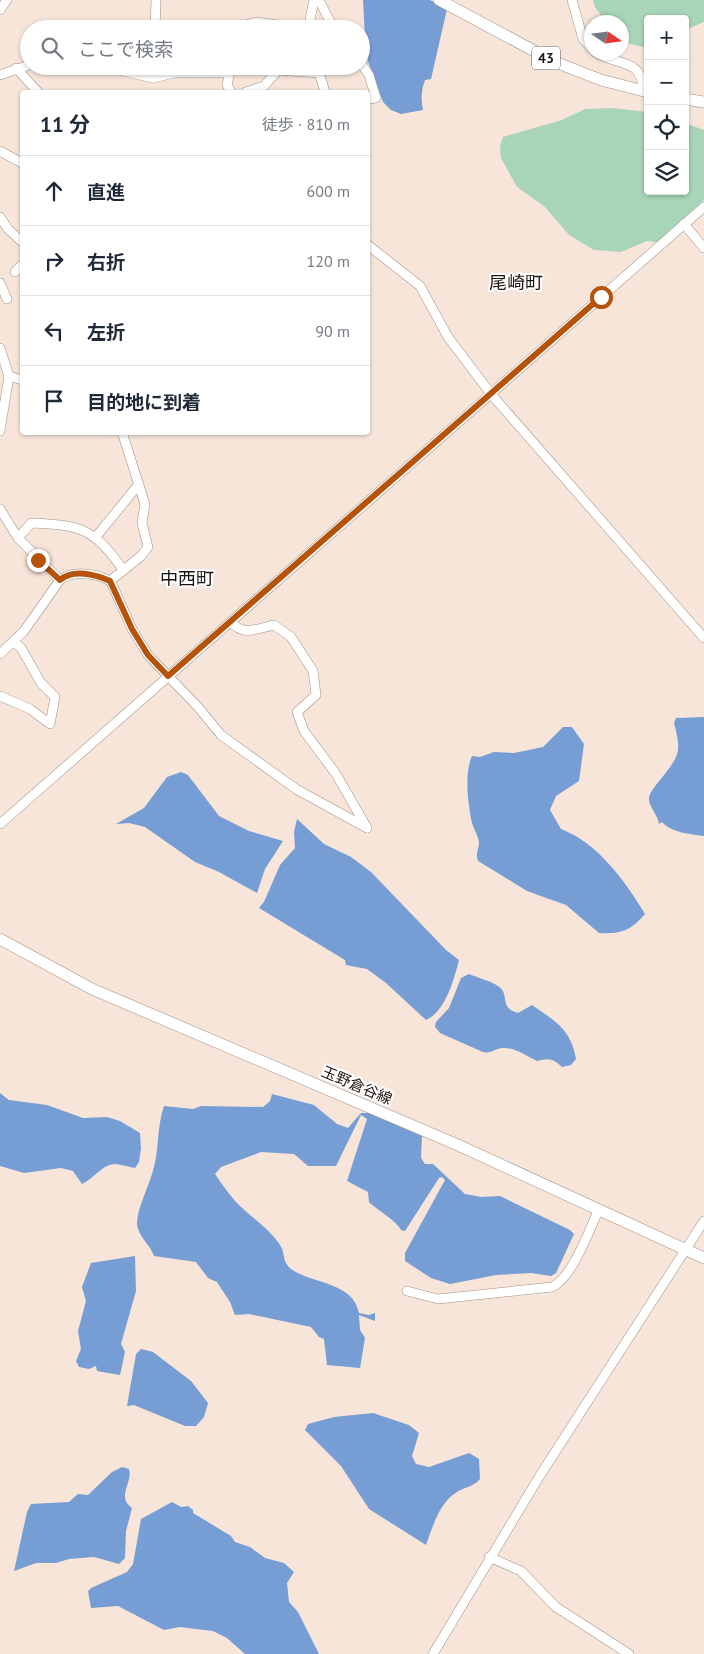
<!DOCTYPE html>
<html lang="ja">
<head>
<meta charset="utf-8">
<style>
	:root { --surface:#fff; --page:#f2f2f3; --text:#1f2937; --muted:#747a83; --line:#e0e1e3 }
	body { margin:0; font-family:"PT Sans","Noto Sans JP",sans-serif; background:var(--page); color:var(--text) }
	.controls { position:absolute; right:15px; top:15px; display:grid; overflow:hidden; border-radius:5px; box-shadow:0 1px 4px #0004 }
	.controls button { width:45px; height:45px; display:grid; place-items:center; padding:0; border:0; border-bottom:1px solid var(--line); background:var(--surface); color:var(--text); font:25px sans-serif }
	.compass { position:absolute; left:584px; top:15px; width:45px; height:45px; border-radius:50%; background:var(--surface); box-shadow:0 1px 4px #0004; rotate:103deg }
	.stop { position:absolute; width:15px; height:15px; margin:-11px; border:4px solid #b45309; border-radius:50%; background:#fff }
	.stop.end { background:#b45309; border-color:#fff; box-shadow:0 1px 5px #0008 }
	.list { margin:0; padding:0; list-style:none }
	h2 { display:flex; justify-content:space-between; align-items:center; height:65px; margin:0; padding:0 20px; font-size:21px }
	h2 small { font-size:16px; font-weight:400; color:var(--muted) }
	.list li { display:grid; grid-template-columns:32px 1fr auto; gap:15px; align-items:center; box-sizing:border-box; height:70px; padding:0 20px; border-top:1px solid var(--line) }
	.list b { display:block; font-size:19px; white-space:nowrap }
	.list em { font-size:16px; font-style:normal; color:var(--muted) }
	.icon { flex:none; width:28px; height:28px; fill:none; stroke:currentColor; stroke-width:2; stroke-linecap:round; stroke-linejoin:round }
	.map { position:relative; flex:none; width:704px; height:1654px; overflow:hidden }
	.search { position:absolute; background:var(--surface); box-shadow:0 1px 4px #0004; left:20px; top:20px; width:350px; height:55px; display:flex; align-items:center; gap:12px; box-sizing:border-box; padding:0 18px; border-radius:28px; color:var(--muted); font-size:19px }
	.panel { position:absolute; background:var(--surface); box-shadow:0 1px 4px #0004; left:20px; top:90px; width:350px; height:345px; border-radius:5px }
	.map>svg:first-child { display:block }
</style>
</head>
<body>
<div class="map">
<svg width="704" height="1654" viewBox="0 0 704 1654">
	<rect width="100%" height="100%" fill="#f7e5d9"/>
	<g fill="#a8d4b7">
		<polygon points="593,0 704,0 704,22 685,30 685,19 648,19 647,48 622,42 622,22 606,22 595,7"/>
		<polygon points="611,108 648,112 648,191 685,191 685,123 704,130 704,200 659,243 647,241 621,252 594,250 569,235 545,207 517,187 501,158 500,146 503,137 562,120 585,109"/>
	</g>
	<g fill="#769dd4">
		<path d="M363 0H430L447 9 431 79 425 80C421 91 421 99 423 110L401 114 391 110 383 102 366 56Z"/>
		<path d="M704 717V836C690 834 672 833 662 822L659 824C658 815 649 807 649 799 648 789 676 767 678 750 679 741 676 731 674 723L676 718Z"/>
		<path d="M563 727H572L584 744 579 781 556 796 550 810 561 829C598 843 625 881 645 914 630 931 622 934 599 933L566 905 527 891 478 861C475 853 479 850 479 842 478 836 474 829 472 823 468 804 464 774 472 756L480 757 494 752 514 753 543 747Z"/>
		<polygon points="181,772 188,775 219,816 249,831 283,841 265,869 257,893 219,872 195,862 145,827 129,823 116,824 144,808 167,777"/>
		<path d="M297 819 324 844 351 857 371 872 446 950 459 960C454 979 446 1011 426 1020L386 983 367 969 346 965 345 960 259 908 264 902 280 865 295 848 294 832Z"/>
		<path d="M469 974C478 978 491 981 498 986 511 995 498 1007 518 1013L532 1005C555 1021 571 1029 576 1059L571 1065 562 1067C553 1058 548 1058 537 1061 527 1056 514 1047 503 1048 495 1048 492 1054 483 1052L440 1033 435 1027 436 1022 449 1008 461 978Z"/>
		<path d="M0 1093 9 1100 47 1105 83 1118 107 1117 120 1121 140 1133 141 1149 139 1162 135 1168C129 1167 120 1164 114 1164 102 1165 93 1179 82 1184L73 1171 61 1168 24 1173 0 1166Z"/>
		<path d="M272 1094 314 1105 337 1124 348 1128 361 1113H369L422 1136 421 1158 425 1164H433L465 1194 481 1197 500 1196 570 1230 574 1234 556 1273 551 1276 531 1273 496 1275 450 1284 431 1278 405 1261V1253L445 1180 442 1177 439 1178 405 1231 401 1230C398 1222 376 1209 369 1202L368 1192 347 1181 367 1119 361 1115 336 1166H308L294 1154 261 1152 221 1167 215 1174C221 1183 228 1193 236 1202 249 1216 269 1228 280 1245 286 1254 281 1263 294 1271 316 1284 353 1283 359 1313L369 1315 375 1313V1321L359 1315 360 1330 365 1338 360 1368 327 1365 324 1339 319 1337 311 1327 249 1314 235 1315 230 1302 217 1282 208 1278 196 1262 154 1256C150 1244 137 1236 137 1222 138 1206 150 1184 154 1167 159 1147 157 1126 164 1106L193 1109 201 1106 263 1107 270 1101Z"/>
		<polygon points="135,1256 136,1291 121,1344 125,1352 120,1375 97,1371 96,1366 89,1369 79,1367 76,1361 81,1349 78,1331 86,1301 82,1287 91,1263"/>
		<polygon points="141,1349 153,1352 191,1381 208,1403 204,1417 196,1426 185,1426 134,1405 127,1406 136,1354"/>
		<path d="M373 1413 409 1425 419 1433 412 1456 416 1464 429 1467 469 1453 479 1459 480 1479C473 1487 465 1487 457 1492 439 1503 433 1526 426 1545L369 1509 341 1466 305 1430 308 1424 334 1417Z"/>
		<path d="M122 1467 129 1469C133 1483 116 1496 132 1508L126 1531 125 1558 119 1564 94 1557 69 1559 56 1563H36L14 1571 27 1512 31 1504 69 1502 78 1494 88 1495 112 1472Z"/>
		<polygon points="172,1502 181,1507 188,1506 193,1510 193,1513 231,1536 235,1542 250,1547 265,1558 284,1563 294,1572 287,1583 289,1602 298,1612 319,1654 245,1654 227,1638 213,1631 180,1627 164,1630 118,1606 91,1608 88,1591 91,1588 127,1572 133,1564 141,1519"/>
	</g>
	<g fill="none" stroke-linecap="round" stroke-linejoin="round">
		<g stroke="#a19085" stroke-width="10">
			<g id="minor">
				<polyline points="319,0 334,29"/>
				<polyline points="572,0 583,39 592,49"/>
				<polyline points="0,10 7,0"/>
				<polyline points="155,29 156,0"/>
				<polyline points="242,29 249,24 256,22 285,26 332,26"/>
				<polyline points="308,29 314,0"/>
				<path d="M595 52C614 66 643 57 643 90"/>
				<polyline points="361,63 369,75 376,98 368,99"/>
				<polyline points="101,66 153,78 174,73 230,73"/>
				<polyline points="317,66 325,92"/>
				<polyline points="16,68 38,92"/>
				<polyline points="0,75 29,65"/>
				<polyline points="153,78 154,66"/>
				<polyline points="231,92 227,85 231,66"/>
				<polyline points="246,92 264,86 278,70 319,73"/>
				<polyline points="0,151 22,163"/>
				<polyline points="0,217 8,229 22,242"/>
				<polyline points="684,224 704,248"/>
				<polyline points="368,245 420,286 448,337 491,394 704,638"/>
				<polyline points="15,272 22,265"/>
				<polyline points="0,283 7,299"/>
				<polyline points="0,348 9,376 0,431"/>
				<polyline points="9,376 22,380"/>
				<polyline points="0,509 18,538 60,580"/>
				<path d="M18 538 31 523C81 525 94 528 123 570"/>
				<polyline points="95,538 139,484"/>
				<polyline points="110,581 141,556 148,547 142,523 145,504 122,432"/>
				<path d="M231 622C244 637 258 628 274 625L291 637 313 671 316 695 297 712 304 731 336 774 367 828"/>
				<path d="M0 654 24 631 60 580C72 570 99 573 111 582L132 629 148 655 198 707 221 735 296 789 367 828"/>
				<polyline points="0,696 30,709 50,724 55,697 41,683 21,648 14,642"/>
				<polyline points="0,824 704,207"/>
				<path d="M407 1291 438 1299 552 1287C573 1277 589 1230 599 1209"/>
				<polyline points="489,1557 521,1571 556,1607 629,1654"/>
				<polyline points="433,1654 539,1477 704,1221"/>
			</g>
		</g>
		<g stroke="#a19085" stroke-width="12">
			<g id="major">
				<polyline points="439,0 555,62 601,80 648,92"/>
				<polyline points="685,99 704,102"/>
				<polyline points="0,939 92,989 458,1145 704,1258"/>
			</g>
		</g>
		<use href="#minor" stroke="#fff" stroke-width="9"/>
		<use href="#major" stroke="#fff" stroke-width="11"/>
	</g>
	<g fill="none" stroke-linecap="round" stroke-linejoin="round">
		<path stroke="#b45309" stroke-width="6" d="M38 560 60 580C73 569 95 574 110 581L132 629 148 655 168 676 601 297"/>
	</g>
	<g text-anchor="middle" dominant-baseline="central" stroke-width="4" stroke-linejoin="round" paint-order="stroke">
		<rect fill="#fff" stroke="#605c59" stroke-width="1" x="532" y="46.5" width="28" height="23" rx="4"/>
		<g font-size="14" font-weight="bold" fill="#1c1612">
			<text x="546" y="58">43</text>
		</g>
		<g font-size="15" fill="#1c1612" stroke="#fff">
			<text transform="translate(357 1085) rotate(23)">玉野倉谷線</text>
		</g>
		<g font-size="18" fill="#1c1612" stroke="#fff">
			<text x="516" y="282">尾崎町</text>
			<text x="187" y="578">中西町</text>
		</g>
	</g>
</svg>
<div class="controls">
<button>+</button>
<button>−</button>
<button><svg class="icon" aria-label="locate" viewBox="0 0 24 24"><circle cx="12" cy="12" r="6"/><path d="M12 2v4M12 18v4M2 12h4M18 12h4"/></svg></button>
<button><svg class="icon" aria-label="layers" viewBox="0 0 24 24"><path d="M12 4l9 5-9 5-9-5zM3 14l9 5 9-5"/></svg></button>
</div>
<svg class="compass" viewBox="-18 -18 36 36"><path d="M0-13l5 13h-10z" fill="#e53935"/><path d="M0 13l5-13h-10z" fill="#747a83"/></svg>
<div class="stop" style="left:601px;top:297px"></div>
<div class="stop end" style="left:38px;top:560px"></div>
<div class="search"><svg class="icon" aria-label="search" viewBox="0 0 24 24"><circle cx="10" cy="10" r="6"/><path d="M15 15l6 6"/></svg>ここで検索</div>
<section class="panel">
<h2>11 分<small>徒歩 · 810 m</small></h2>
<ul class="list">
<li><svg class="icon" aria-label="ahead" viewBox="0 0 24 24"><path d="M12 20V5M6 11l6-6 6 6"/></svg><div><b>直進</b></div><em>600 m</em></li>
<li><svg class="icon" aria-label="right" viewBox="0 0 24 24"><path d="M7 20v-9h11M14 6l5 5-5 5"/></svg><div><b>右折</b></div><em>120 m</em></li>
<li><svg class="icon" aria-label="left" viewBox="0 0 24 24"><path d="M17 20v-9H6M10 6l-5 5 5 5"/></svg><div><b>左折</b></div><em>90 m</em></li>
<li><svg class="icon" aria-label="arrive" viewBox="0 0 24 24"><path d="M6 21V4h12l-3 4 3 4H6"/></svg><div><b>目的地に到着</b></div></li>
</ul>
</section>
</div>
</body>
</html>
